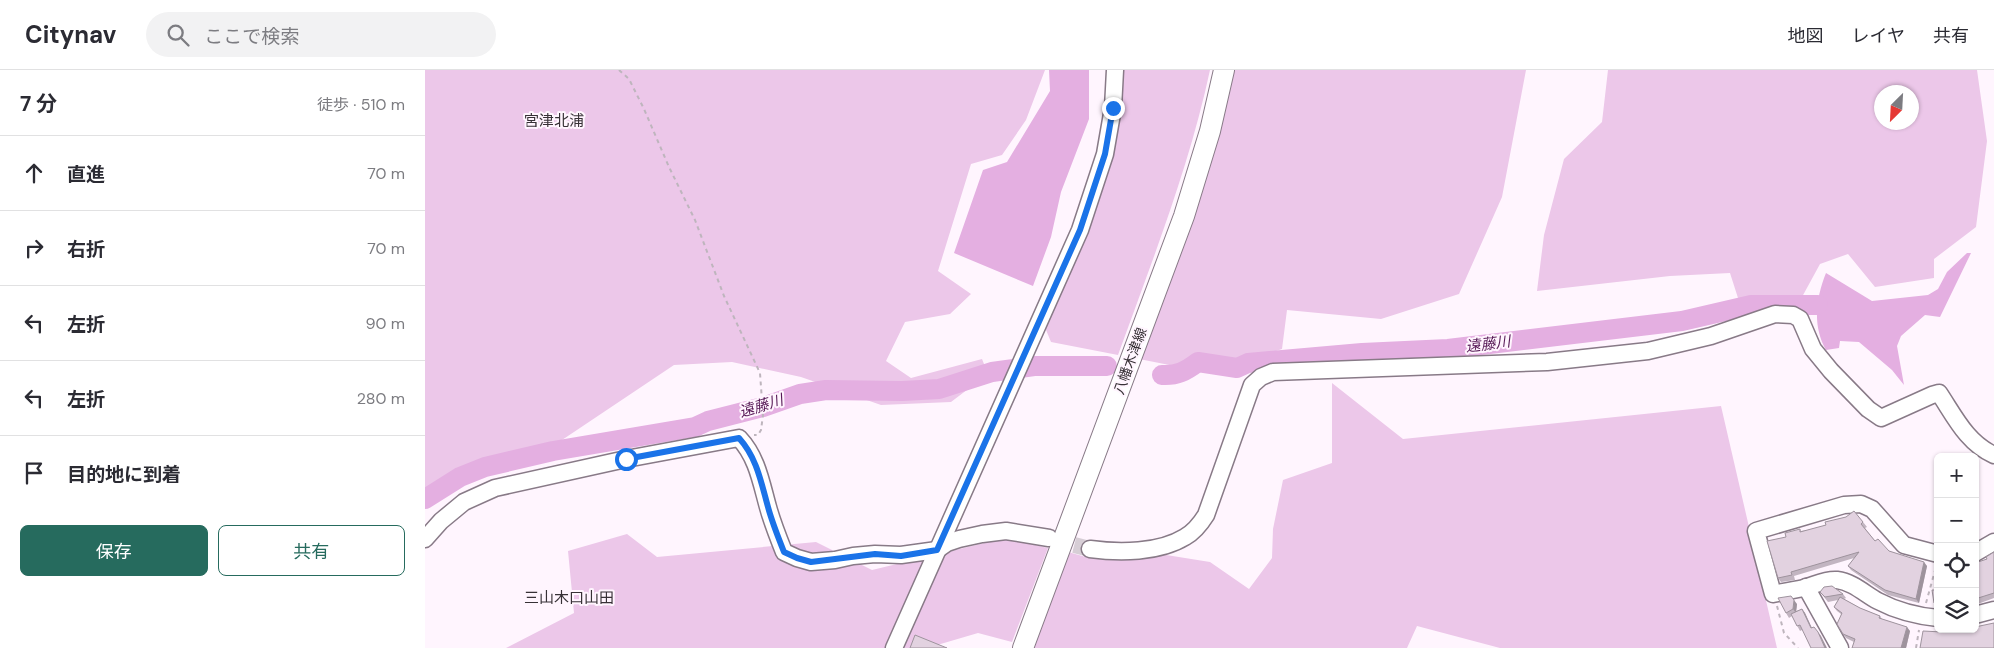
<!DOCTYPE html>
<html lang="ja">
<head>
<meta charset="utf-8">
<style>
	:root { --surface:#fff; --page:#f2f2f3; --text:#2b2b33; --muted:#7c7c81; --line:#e1e1e2; --accent:#266b5e }
	body { margin:0; font-family:"DM Sans","Noto Sans JP",sans-serif; background:var(--page); color:var(--text) }
	.controls { position:absolute; right:15px; bottom:15px; display:grid; overflow:hidden; border-radius:8px; box-shadow:0 1px 4px #0004 }
	.controls button { width:45px; height:45px; display:grid; place-items:center; padding:0; border:0; border-bottom:1px solid var(--line); background:var(--surface); color:var(--text); font:25px sans-serif }
	.compass { position:absolute; left:1449px; top:15px; width:45px; height:45px; border-radius:50%; background:var(--surface); box-shadow:0 1px 4px #0004; rotate:204deg }
	.stop { position:absolute; width:15px; height:15px; margin:-11px; border:4px solid #1a73e8; border-radius:50%; background:#fff }
	.stop.end { background:#1a73e8; border-color:#fff; box-shadow:0 1px 5px #0008 }
	.list { margin:0; padding:0; list-style:none }
	h2 { display:flex; justify-content:space-between; align-items:center; height:65px; margin:0; padding:0 20px; font-size:21px }
	h2 small { font-size:16px; font-weight:400; color:var(--muted) }
	.list li { display:grid; grid-template-columns:32px 1fr auto; gap:15px; align-items:center; box-sizing:border-box; height:75px; padding:0 20px; border-top:1px solid var(--line) }
	.list b { display:block; font-size:19px; white-space:nowrap }
	.list em { font-size:16px; font-style:normal; color:var(--muted) }
	.actions { display:flex; gap:10px; padding:15px 20px }
	.actions a { flex:1; padding:11px 0; border:1px solid var(--accent); border-radius:8px; text-align:center; font-size:18px; color:var(--accent) }
	.actions .main { background:var(--accent); color:#fff }
	.icon { flex:none; width:28px; height:28px; fill:none; stroke:currentColor; stroke-width:2; stroke-linecap:round; stroke-linejoin:round }
	.map { position:relative; flex:none; width:1569px; height:578px; overflow:hidden }
	header { display:flex; align-items:center; gap:30px; box-sizing:border-box; height:70px; padding:0 25px; background:var(--surface); border-bottom:1px solid var(--line) }
	header strong { font-size:24px }
	nav { display:flex; gap:28px; margin-inline-start:auto; font-size:18px }
	.search { width:350px; height:45px; background:var(--page); display:flex; align-items:center; gap:12px; box-sizing:border-box; padding:0 18px; border-radius:28px; color:var(--muted); font-size:19px }
	main { display:flex }
	aside { flex:1; background:var(--surface) }
	.map>svg:first-child { display:block }
</style>
</head>
<body>
<header>
<strong>Citynav</strong>
<div class="search"><svg class="icon" aria-label="search" viewBox="0 0 24 24"><circle cx="10" cy="10" r="6"/><path d="M15 15l6 6"/></svg>ここで検索</div>
<nav><a>地図</a><a>レイヤ</a><a>共有</a></nav>
</header>
<main>
<aside>
<h2>7 分<small>徒歩 · 510 m</small></h2>
<ul class="list">
<li><svg class="icon" aria-label="ahead" viewBox="0 0 24 24"><path d="M12 20V5M6 11l6-6 6 6"/></svg><div><b>直進</b></div><em>70 m</em></li>
<li><svg class="icon" aria-label="right" viewBox="0 0 24 24"><path d="M7 20v-9h11M14 6l5 5-5 5"/></svg><div><b>右折</b></div><em>70 m</em></li>
<li><svg class="icon" aria-label="left" viewBox="0 0 24 24"><path d="M17 20v-9H6M10 6l-5 5 5 5"/></svg><div><b>左折</b></div><em>90 m</em></li>
<li><svg class="icon" aria-label="left" viewBox="0 0 24 24"><path d="M17 20v-9H6M10 6l-5 5 5 5"/></svg><div><b>左折</b></div><em>280 m</em></li>
<li><svg class="icon" aria-label="arrive" viewBox="0 0 24 24"><path d="M6 21V4h12l-3 4 3 4H6"/></svg><div><b>目的地に到着</b></div></li>
</ul>
<div class="actions"><a class="main">保存</a><a>共有</a></div>
</aside>
<div class="map">
<svg width="1569" height="578" viewBox="0 0 1569 578">
	<rect width="100%" height="100%" fill="#fff5fe"/>
	<g fill="#ecc7e9" fill-rule="evenodd">
		<polygon points="0,0 620,0 601,50 577,85 546,94 513,201 546,224 525,244 480,252 461,291 486,308 557,289 563,304 526,332 456,335 376,307 307,292 249,295 137,370 29,400 0,423"/>
		<path d="M696 0H785C764 98 727 191 693 285L626 272 619 255 660 162Z"/>
		<polygon points="807,0 1101,0 1077,127 1034,224 956,249 862,240 857,279 785,303 714,289"/>
		<path d="M1183 0H1552L1562 71 1551 157 1509 189V208L1450 217 1423 184 1395 194 1377 227 1313 228 1305 203 1245 206 1112 221 1119 165 1139 89 1177 52ZM1486 22V52H1456V22Z"/>
		<polygon points="907,313 978,369 1296,336 1352,578 1075,578 992,556 982,578 608,578 643,482 661,487 735,484 785,492 824,519 847,488 848,459 858,410 907,393"/>
		<polygon points="202,464 232,487 391,472 447,500 580,468 623,478 587,572 553,563 502,578 81,578 149,543 143,481"/>
	</g>
	<g fill="#e4afe1">
		<polygon points="624,0 664,0 664,49 636,122 626,167 608,216 529,183 558,100 582,92 625,21"/>
		<path d="M1542 183H1546L1515 247 1500 245 1476 266 1472 276 1479 315 1467 300 1434 272 1415 271 1414 278 1401 280C1387 255 1391 228 1401 203L1447 231 1503 225 1513 219 1522 202Z"/>
	</g>
	<g fill="none" stroke-linecap="round" stroke-linejoin="round">
		<g stroke="#e4afe1" stroke-width="20">
			<path d="M737 305C752 306 761 301 773 292L812 298 823 293 937 283 1023 279 1257 251 1326 235H1393"/>
			<polyline points="0,429 35,407 60,397 128,381 270,357 283,351 338,337 375,324 401,320 477,321 514,319 567,302 609,296 682,296"/>
		</g>
		<polyline stroke="#d7ced6" stroke-width="16" stroke-dasharray="16 8" stroke-linecap="butt" points="626,469 665,479"/>
		<g stroke="#887a87" stroke-width="19">
			<g id="minor">
				<path d="M0 469 16 451 39 432 70 418 201 389 314 368C332 387 336 412 343 437 347 452 353 467 359 482L372 488 386 492 410 490 428 486 450 484 476 485 512 480 522 473 534 469 557 464 581 461 624 468"/>
				<path d="M665 479C694 483 734 483 760 467 769 462 776 453 781 445L827 315 836 307 848 302 1122 292 1223 281 1286 266 1350 244 1368 245 1375 249 1388 279 1406 301 1443 339 1456 348 1507 325 1514 323C1530 347 1542 373 1569 385"/>
				<polyline points="1550,483 1569,472"/>
				<path d="M1513 484 1479 475 1447 439 1436 434 1419 435 1331 461 1348 524C1358 522 1368 520 1379 518 1390 515 1400 509 1412 510 1428 512 1440 524 1453 531 1472 541 1492 546 1513 548"/>
				<polyline points="1381,517 1415,578"/>
				<polyline points="1550,545 1569,540"/>
				<polyline points="469,578 655,160 680,84 688,38 690,0"/>
			</g>
		</g>
		<g stroke="#887a87" stroke-width="22">
			<polyline id="major" points="598,578 759,146 785,61 799,0"/>
		</g>
		<g stroke="#beb5bd" stroke-width="2" stroke-dasharray="4 4" stroke-linecap="butt">
			<polyline points="194,0 204,9 219,39 244,97 270,150 299,226 335,303 338,345 336,360 333,365 329,365"/>
			<polyline points="1501,533 1511,497"/>
			<polyline points="1352,536 1359,563 1373,578"/>
			<polyline points="1491,578 1494,560"/>
		</g>
		<use href="#minor" stroke="#fff" stroke-width="16"/>
		<use href="#major" stroke="#fff" stroke-width="20"/>
	</g>
	<g fill="#c2b5c1">
		<polygon points="1438,452 1442,457 1440,458 1450,471 1464,481 1502,496 1494,533 1463,525 1426,500 1423,496 1429,488 1369,506 1370,510 1356,512 1353,508 1361,467 1375,459 1376,461"/>
		<polygon points="1569,482 1569,528 1550,535 1550,493 1562,489"/>
		<polygon points="1513,520 1513,538 1512,538 1509,533"/>
		<polygon points="1395,522 1418,524 1421,528 1419,529 1435,538 1455,546 1457,549 1485,561 1481,578 1427,578 1429,572 1421,568 1418,564 1416,544 1412,541 1409,537 1413,530 1403,532"/>
		<polygon points="1372,534 1371,541 1377,539 1380,543 1387,558 1396,566 1377,560 1375,561 1367,546 1364,548 1361,543"/>
	</g>
	<g fill="#9e939d">
		<polygon points="1499,492 1502,496 1494,533 1491,529"/>
		<polygon points="1369,530 1372,534 1371,543 1368,539"/>
		<polygon points="1377,539 1380,543 1389,563 1386,558"/>
		<polygon points="1482,557 1485,561 1481,578 1476,578"/>
		<polygon points="1393,562 1396,566 1402,578 1400,578"/>
	</g>
	<g fill="#e2d2e0" stroke="#9e939d">
		<polygon points="1429,441 1438,452 1436,454 1450,471 1453,469 1464,481 1499,492 1491,529 1460,520 1423,496 1434,482 1366,502 1367,505 1353,508 1342,471 1361,467 1360,463 1375,459 1375,462 1401,455 1400,452 1421,447"/>
		<polygon points="1569,482 1569,523 1550,529 1550,493 1562,489 1561,487"/>
		<polygon points="1407,516 1418,524 1400,527 1395,522 1399,517"/>
		<polygon points="1507,520 1513,520 1513,533 1509,533"/>
		<polygon points="1366,526 1369,530 1368,539 1361,543 1353,528"/>
		<polygon points="1415,527 1435,538 1455,546 1454,548 1482,557 1476,578 1427,578 1430,569 1418,564 1412,554 1417,543 1409,537"/>
		<polygon points="1377,539 1386,558 1389,557 1393,562 1400,578 1386,578 1375,555 1372,556 1366,544"/>
		<polygon points="1569,553 1569,578 1495,578 1498,561 1517,562 1517,560 1550,559 1550,557"/>
		<polygon points="490,565 522,578 485,578"/>
	</g>
	<g fill="none" stroke-linecap="round" stroke-linejoin="round">
		<path stroke="#1a73e8" stroke-width="6" d="M201 389 314 368C332 388 336 412 343 437 347 452 353 467 359 482L372 488 386 492 450 484 476 486 512 480 655 160 680 84 688 38"/>
	</g>
	<g text-anchor="middle" dominant-baseline="central" stroke-width="4" stroke-linejoin="round" paint-order="stroke">
		<g font-size="14" fill="#373136" stroke="#fff5fe">
			<text transform="translate(705 291) rotate(-70)">八幡木津線</text>
		</g>
		<g font-size="15" fill="#373136" stroke="#fff5fe">
			<text x="129" y="51">宮津北浦</text>
			<text x="144" y="528">三山木口山田</text>
		</g>
		<g font-size="15" font-style="italic" fill="#561855" stroke="#fff5fe">
			<text transform="translate(1063 274) rotate(-7)">遠藤川</text>
			<text transform="translate(336 336) rotate(-17)">遠藤川</text>
		</g>
	</g>
</svg>
<div class="controls">
<button>+</button>
<button>−</button>
<button><svg class="icon" aria-label="locate" viewBox="0 0 24 24"><circle cx="12" cy="12" r="6"/><path d="M12 2v4M12 18v4M2 12h4M18 12h4"/></svg></button>
<button><svg class="icon" aria-label="layers" viewBox="0 0 24 24"><path d="M12 4l9 5-9 5-9-5zM3 14l9 5 9-5"/></svg></button>
</div>
<svg class="compass" viewBox="-18 -18 36 36"><path d="M0-13l5 13h-10z" fill="#e53935"/><path d="M0 13l5-13h-10z" fill="#7c7c81"/></svg>
<div class="stop" style="left:201px;top:389px"></div>
<div class="stop end" style="left:688px;top:38px"></div>
</div>
</main>
</body>
</html>
